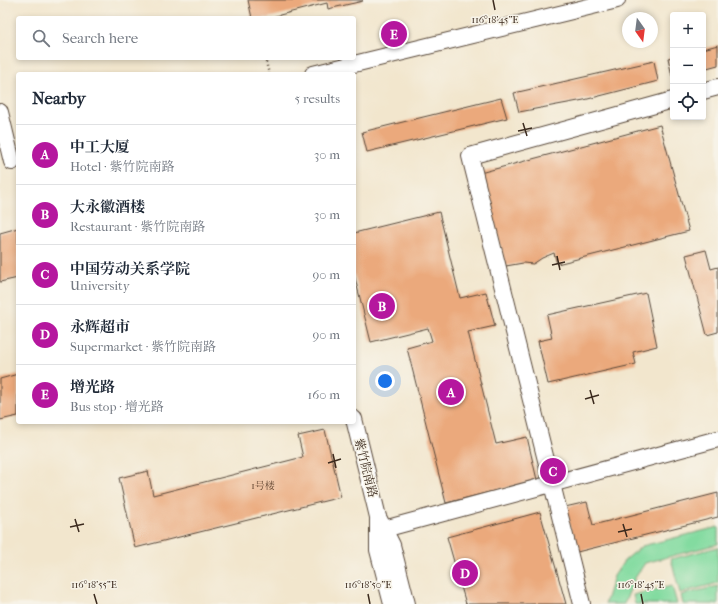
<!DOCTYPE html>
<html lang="en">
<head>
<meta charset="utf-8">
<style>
	:root { --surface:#fff; --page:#f6f6f7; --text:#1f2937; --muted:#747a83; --line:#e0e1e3; --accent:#b5179e }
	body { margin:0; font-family:"IM FELL French Canon","Noto Serif SC",serif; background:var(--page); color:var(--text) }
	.controls { position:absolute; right:12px; top:12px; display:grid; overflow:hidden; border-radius:4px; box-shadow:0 2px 6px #0003 }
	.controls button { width:36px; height:36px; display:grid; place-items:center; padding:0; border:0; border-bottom:1px solid var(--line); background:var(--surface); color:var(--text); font:20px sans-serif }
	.compass { position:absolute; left:622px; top:12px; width:36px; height:36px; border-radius:50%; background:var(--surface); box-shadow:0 2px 6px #0003; rotate:166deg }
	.you { position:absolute; left:385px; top:381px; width:14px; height:14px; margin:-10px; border:3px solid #fff; border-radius:50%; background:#1a73e8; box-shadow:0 0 0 6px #1a73e833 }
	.badge { display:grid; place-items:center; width:26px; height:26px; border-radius:50%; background:var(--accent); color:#fff; font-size:13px; font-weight:700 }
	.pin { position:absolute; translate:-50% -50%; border:2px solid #fff; box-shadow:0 1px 4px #0006 }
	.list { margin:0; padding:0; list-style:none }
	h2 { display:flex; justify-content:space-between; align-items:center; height:52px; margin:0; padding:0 16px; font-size:17px }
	h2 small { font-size:13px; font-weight:400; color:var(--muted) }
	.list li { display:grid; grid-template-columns:26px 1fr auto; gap:12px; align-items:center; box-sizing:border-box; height:60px; padding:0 16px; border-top:1px solid var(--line) }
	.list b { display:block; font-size:15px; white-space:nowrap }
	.list p { margin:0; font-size:13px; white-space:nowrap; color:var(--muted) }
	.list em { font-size:13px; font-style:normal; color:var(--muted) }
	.icon { flex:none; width:22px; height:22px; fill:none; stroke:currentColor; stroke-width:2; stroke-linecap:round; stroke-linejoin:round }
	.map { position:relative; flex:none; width:718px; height:604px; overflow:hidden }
	.search { position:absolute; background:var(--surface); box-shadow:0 2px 6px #0003; left:16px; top:16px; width:340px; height:44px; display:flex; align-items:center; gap:10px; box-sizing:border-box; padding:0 14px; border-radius:4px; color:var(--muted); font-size:15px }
	.panel { position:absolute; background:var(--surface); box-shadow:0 2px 6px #0003; left:16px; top:72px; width:340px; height:352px; border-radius:4px }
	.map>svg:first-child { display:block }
</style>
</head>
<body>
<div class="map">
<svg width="718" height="604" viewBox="0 0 718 604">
	<rect width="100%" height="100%" fill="#f7f3e8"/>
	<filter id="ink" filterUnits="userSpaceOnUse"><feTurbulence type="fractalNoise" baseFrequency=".025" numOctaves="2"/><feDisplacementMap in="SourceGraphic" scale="8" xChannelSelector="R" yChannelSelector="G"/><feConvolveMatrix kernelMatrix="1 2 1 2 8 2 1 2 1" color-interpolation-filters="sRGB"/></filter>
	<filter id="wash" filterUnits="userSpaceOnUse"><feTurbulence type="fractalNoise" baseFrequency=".012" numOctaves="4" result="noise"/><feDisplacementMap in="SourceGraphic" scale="16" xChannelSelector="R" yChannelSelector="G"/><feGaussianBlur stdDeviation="0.9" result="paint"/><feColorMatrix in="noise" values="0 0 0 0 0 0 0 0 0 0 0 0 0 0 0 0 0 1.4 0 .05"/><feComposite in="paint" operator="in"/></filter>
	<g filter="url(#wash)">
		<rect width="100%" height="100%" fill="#f2e6cd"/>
		<g fill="#83dba0" stroke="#5f825f">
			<polygon points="718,527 718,544 645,563 635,578 624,604 605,604 614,576 624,561 642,546"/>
			<polygon points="718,547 718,583 680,593 671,559"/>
			<polygon points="672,586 677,604 635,604 633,595"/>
			<polygon points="718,586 718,604 683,604 681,595"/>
		</g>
		<g id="blocks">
			<g fill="#eba97b">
				<polygon points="248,0 362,0 363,1 328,9 327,3 268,18 252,18"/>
				<polygon points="718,45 718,65 703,69 703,49"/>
				<polygon points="673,57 673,76 672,76 668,58"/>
				<polygon points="654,61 658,81 584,100 519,112 514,93"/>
				<polygon points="501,98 507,118 367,152 362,132"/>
				<polygon points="660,125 689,231 557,264 554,253 542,258 533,264 523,263 506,266 480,173"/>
				<polygon points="439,212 460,298 486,292 495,326 468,332 496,444 527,437 537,480 446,503 407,348 432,341 428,328 371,342 354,274 354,233"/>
				<polygon points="18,228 18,278 0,282 0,233"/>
				<polygon points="706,250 711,269 718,267 718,332 707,335 686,255"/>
				<polygon points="646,293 657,346 633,352 636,364 548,384 538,341 552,338 547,315"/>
				<polygon points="18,374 18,416 0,420 0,379"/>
				<polygon points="325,430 341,497 135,548 119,478 148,471 153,495 303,457 298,436"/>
				<polygon points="718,493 718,517 577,552 565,507 587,502 593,525"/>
				<polygon points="540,512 566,604 466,604 447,537"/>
			</g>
		</g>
	</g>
	<g filter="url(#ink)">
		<use href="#blocks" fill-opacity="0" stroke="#564638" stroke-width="1"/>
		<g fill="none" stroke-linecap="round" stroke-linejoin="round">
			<g stroke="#564638" stroke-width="18">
				<g id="minor">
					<polyline points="313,74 617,0"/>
					<polyline points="703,91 718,87"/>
					<polyline points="0,112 12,162"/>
					<polyline points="354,419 378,517 392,545 407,604"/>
					<polyline points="378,520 378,550 392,604"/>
					<polyline points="384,529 718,439"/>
					<polyline points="582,604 470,156 673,100"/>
				</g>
			</g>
			<polyline stroke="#564638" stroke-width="2.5" stroke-dasharray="1 3" stroke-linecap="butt" points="265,58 269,74"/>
			<use href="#minor" stroke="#fff" stroke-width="16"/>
		</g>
	</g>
	<path fill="none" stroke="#3b2a1e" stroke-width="1.5" d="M493 0 495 10M523 123 527 136M518 131 532 128M557 256 560 270M552 265 565 262M590 390 594 404M585 399 599 395M333 454 336 468M328 463 341 459M75 519 79 532M623 524 627 537M70 527 84 524M618 532 632 529M94 594 97 604M368 594 370 604M641 594 643 604"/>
	<g text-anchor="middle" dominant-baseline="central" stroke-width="3" stroke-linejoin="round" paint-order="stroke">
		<g font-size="10" fill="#674a35">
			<text x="263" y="486">1号楼</text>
		</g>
		<g font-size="12" fill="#3b2a1e" stroke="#f7f3e8">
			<text transform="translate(366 468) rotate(76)">紫竹院南路</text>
		</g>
	</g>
	<g font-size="10" text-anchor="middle" fill="#3b2a1e" stroke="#f7f3e8" stroke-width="3" stroke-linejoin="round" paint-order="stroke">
		<text x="495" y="23">116°18'45"E</text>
		<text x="94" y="588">116°18'55"E</text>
		<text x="368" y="588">116°18'50"E</text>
		<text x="641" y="588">116°18'45"E</text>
	</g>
</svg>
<div class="controls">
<button>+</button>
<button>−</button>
<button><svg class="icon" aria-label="locate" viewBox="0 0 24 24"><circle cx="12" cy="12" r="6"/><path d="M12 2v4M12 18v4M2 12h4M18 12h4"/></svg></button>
</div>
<svg class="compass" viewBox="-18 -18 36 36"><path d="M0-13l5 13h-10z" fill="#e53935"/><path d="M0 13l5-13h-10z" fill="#747a83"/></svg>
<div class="you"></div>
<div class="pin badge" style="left:451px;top:392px">A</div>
<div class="pin badge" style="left:382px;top:306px">B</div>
<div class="pin badge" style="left:553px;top:471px">C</div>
<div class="pin badge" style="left:465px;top:573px">D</div>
<div class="pin badge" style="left:394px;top:34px">E</div>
<div class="search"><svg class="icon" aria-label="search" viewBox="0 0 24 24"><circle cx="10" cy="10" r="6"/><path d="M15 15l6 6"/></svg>Search here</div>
<section class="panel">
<h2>Nearby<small>5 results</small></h2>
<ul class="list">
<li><span class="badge">A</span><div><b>中工大厦</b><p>Hotel · 紫竹院南路</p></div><em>30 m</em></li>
<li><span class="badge">B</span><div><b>大永徽酒楼</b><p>Restaurant · 紫竹院南路</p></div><em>30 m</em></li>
<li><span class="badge">C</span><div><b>中国劳动关系学院</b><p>University</p></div><em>90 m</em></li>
<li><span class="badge">D</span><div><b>永辉超市</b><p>Supermarket · 紫竹院南路</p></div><em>90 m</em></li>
<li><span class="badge">E</span><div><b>增光路</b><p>Bus stop · 增光路</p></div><em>160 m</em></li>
</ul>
</section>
</div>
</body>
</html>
